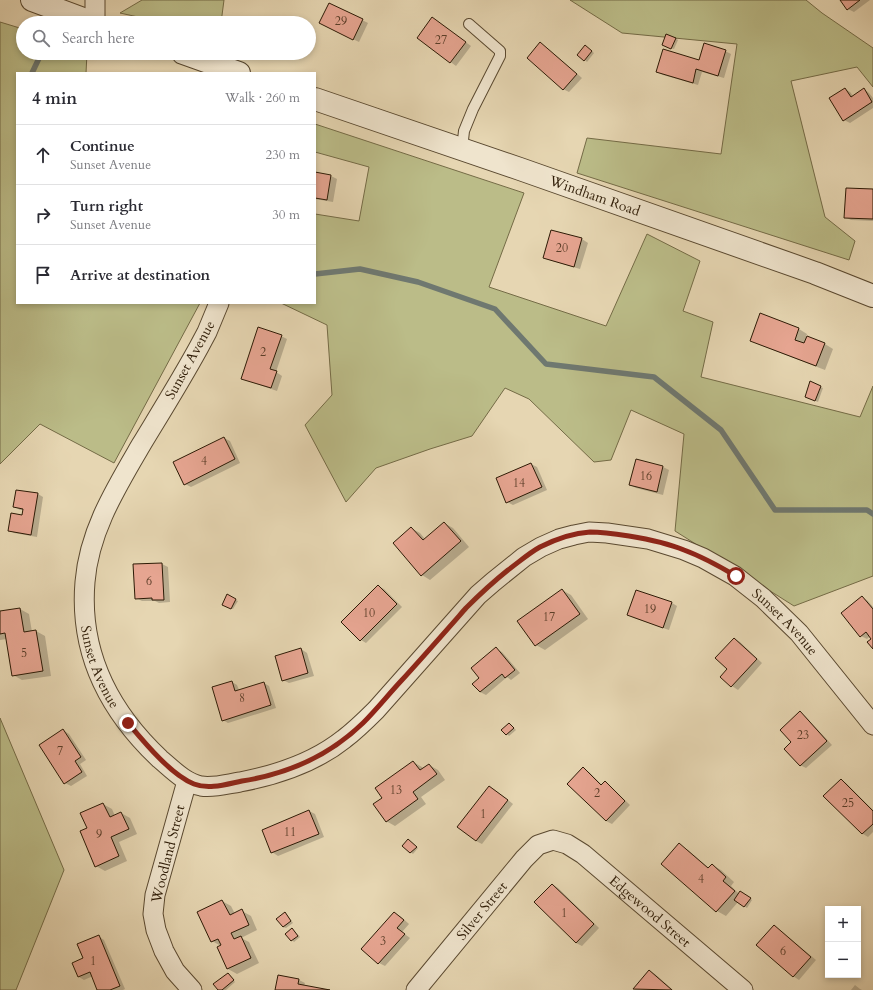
<!DOCTYPE html>
<html lang="en">
<head>
<meta charset="utf-8">
<style>
	:root { --surface:#fff; --page:#f2f2f3; --text:#2b2b33; --muted:#7c7c81; --line:#e1e1e2 }
	body { margin:0; font-family:Cardo,serif; background:var(--page); color:var(--text) }
	.controls { position:absolute; right:12px; bottom:12px; display:grid; overflow:hidden; border-radius:0px; box-shadow:0 2px 6px #0003 }
	.controls button { width:36px; height:36px; display:grid; place-items:center; padding:0; border:0; border-bottom:1px solid var(--line); background:var(--surface); color:var(--text); font:20px sans-serif }
	.stop { position:absolute; width:12px; height:12px; margin:-9px; border:3px solid #8f2418; border-radius:50%; background:#fff }
	.stop.end { background:#8f2418; border-color:#fff; box-shadow:0 1px 4px #0008 }
	.list { margin:0; padding:0; list-style:none }
	h2 { display:flex; justify-content:space-between; align-items:center; height:52px; margin:0; padding:0 16px; font-size:17px }
	h2 small { font-size:13px; font-weight:400; color:var(--muted) }
	.list li { display:grid; grid-template-columns:26px 1fr auto; gap:12px; align-items:center; box-sizing:border-box; height:60px; padding:0 16px; border-top:1px solid var(--line) }
	.list b { display:block; font-size:15px; white-space:nowrap }
	.list p { margin:0; font-size:13px; white-space:nowrap; color:var(--muted) }
	.list em { font-size:13px; font-style:normal; color:var(--muted) }
	.icon { flex:none; width:22px; height:22px; fill:none; stroke:currentColor; stroke-width:2; stroke-linecap:round; stroke-linejoin:round }
	.map { position:relative; flex:none; width:873px; height:990px; overflow:hidden }
	.search { position:absolute; background:var(--surface); box-shadow:0 2px 6px #0003; left:16px; top:16px; width:300px; height:44px; display:flex; align-items:center; gap:10px; box-sizing:border-box; padding:0 14px; border-radius:22px; color:var(--muted); font-size:15px }
	.panel { position:absolute; background:var(--surface); box-shadow:0 2px 6px #0003; left:16px; top:72px; width:300px; height:232px; border-radius:0px }
	.map>svg:first-child { display:block }
</style>
</head>
<body>
<div class="map">
<svg width="873" height="990" viewBox="0 0 873 990">
	<rect width="100%" height="100%" fill="#e6d6b2"/>
	<filter id="stains"><feTurbulence type="fractalNoise" baseFrequency=".005" numOctaves="4"/><feColorMatrix values="0 0 0 0 .2 0 0 0 0 .09 0 0 0 0 .02 0 0 0 .5 -.17"/></filter>
	<radialGradient id="worn" r=".72"><stop offset=".6" stop-color="#630" stop-opacity="0"/><stop offset="1" stop-color="#630" stop-opacity=".3"/></radialGradient>
	<g fill="#bbbc88" stroke="#746b46">
		<polygon points="142,0 224,0 221,23 165,23 120,13"/>
		<polygon points="570,0 806,0 822,13 873,48 873,87 857,67 791,81 825,217 855,241 849,260 577,173 587,138 721,154 737,44 622,33"/>
		<polygon points="0,22 23,29 23,53 87,53 86,73 17,73 17,303 200,303 114,463 40,424 0,464"/>
		<polygon points="315,124 524,193 489,287 606,326 647,234 700,261 683,311 713,322 701,377 860,417 873,386 873,576 794,606 675,531 684,434 631,410 611,460 594,462 529,399 505,388 472,436 430,449 376,468 346,502 305,425 332,395 327,325 281,303 315,303 315,214 359,221 369,167 315,152"/>
		<polygon points="0,718 64,870 16,990 0,990"/>
	</g>
	<g fill="#0003">
		<polygon points="841,0 870,0 854,12 848,9"/>
		<polygon points="362,20 368,23 359,42 326,26"/>
		<polygon points="438,22 471,46 456,66 418,38"/>
		<polygon points="675,38 678,40 674,49 665,46"/>
		<polygon points="541,44 546,47 582,78 569,92 563,89"/>
		<polygon points="588,48 594,53 587,62 585,60"/>
		<polygon points="725,51 731,54 724,78 702,72 698,85 663,75 657,72 699,61"/>
		<polygon points="845,89 850,92 853,96 864,89 869,93 873,98 873,108 850,123 844,120"/>
		<polygon points="315,173 331,176 337,179 333,202 315,199"/>
		<polygon points="873,190 873,221 851,220 845,217"/>
		<polygon points="551,231 582,239 588,243 580,269 549,260 544,257"/>
		<polygon points="761,314 799,329 807,334 806,337 825,344 833,349 825,370 760,345 751,340"/>
		<polygon points="281,336 287,339 276,372 282,376 277,391 248,381 242,378"/>
		<polygon points="811,383 823,388 818,402 808,398"/>
		<polygon points="224,438 230,441 240,463 191,487 185,484"/>
		<polygon points="636,460 663,467 669,470 663,495 636,488 630,485"/>
		<polygon points="531,464 537,467 547,490 513,505 507,502"/>
		<polygon points="38,494 43,497 37,537 14,533 9,530 23,516 24,510 20,510 15,507"/>
		<polygon points="444,523 453,528 469,547 430,580 422,575 411,528 420,533 425,539"/>
		<polygon points="162,564 168,567 170,602 159,603 155,601 142,601 136,598 134,565"/>
		<polygon points="378,586 384,589 402,607 366,643 361,640"/>
		<polygon points="562,590 571,595 588,619 545,650 536,645 519,621"/>
		<polygon points="227,596 238,601 233,609 223,604"/>
		<polygon points="862,597 868,601 873,607 873,648 872,639 870,636 867,639 861,636"/>
		<polygon points="672,603 677,606 669,630 634,618 629,615"/>
		<polygon points="20,609 29,614 32,632 36,631 45,636 51,676 22,680 13,675 7,639 0,640 0,612"/>
		<polygon points="735,639 740,642 762,663 738,690 732,686 722,677 729,669"/>
		<polygon points="301,649 307,653 314,676 289,683 283,680"/>
		<polygon points="496,649 502,652 520,673 511,680 507,677 486,695 480,692 481,678"/>
		<polygon points="232,682 237,685 239,690 264,683 269,686 276,708 228,723 223,720"/>
		<polygon points="800,713 805,716 832,745 806,768 800,765 793,742"/>
		<polygon points="511,725 516,730 509,736 503,730"/>
		<polygon points="63,730 69,734 86,760 80,764 87,776 71,786 65,783"/>
		<polygon points="413,762 422,767 423,769 429,765 438,770 445,780 421,797 426,804 395,826 386,821 383,798"/>
		<polygon points="583,769 589,772 602,785 605,783 610,786 630,805 612,824 606,821 568,784"/>
		<polygon points="841,780 846,783 873,810 873,832 868,837 863,834 825,796"/>
		<polygon points="490,787 495,790 513,804 482,844 476,841"/>
		<polygon points="103,804 112,809 115,816 121,813 130,818 137,834 119,842 127,861 105,871 96,866"/>
		<polygon points="309,811 315,814 324,837 278,856 272,852"/>
		<polygon points="408,840 418,848 413,854 403,846"/>
		<polygon points="679,845 688,850 709,868 712,865 721,870 734,882 731,886 739,894 743,894 752,900 747,908 738,902 726,916 717,911 663,864"/>
		<polygon points="553,885 558,888 599,928 582,946 576,943"/>
		<polygon points="222,901 231,906 235,914 242,911 251,916 257,930 241,938 249,942 259,963 237,974 228,969 218,948 221,946 212,941"/>
		<polygon points="285,913 287,915 293,923 286,928 283,927 277,919"/>
		<polygon points="394,913 400,916 409,924 402,932 410,938 385,966 379,963"/>
		<polygon points="774,926 779,929 816,960 799,980 793,976"/>
		<polygon points="292,930 294,931 300,937 294,942 292,940"/>
		<polygon points="98,936 104,940 125,989 123,990 98,990 93,976 84,980 79,977 84,959"/>
		<polygon points="650,971 655,974 673,990 635,990 634,989"/>
		<polygon points="230,976 235,982 226,990 219,990"/>
		<polygon points="279,976 299,980 305,983 304,986 325,990 276,990"/>
		<polygon points="855,985 860,989 862,990 851,990"/>
	</g>
	<g fill="none" stroke-linecap="round" stroke-linejoin="round">
		<g stroke="#6f7870" stroke-width="5.5">
			<polyline points="32,73 41,54"/>
			<polyline points="315,274 360,269 418,282 495,309 546,364 654,377 721,430 775,510 867,510 873,514"/>
		</g>
	</g>
	<g fill="#e6a591" stroke="#2c1a05">
		<polygon points="840,0 860,0 847,10"/>
		<polygon points="329,3 363,19 353,40 319,23"/>
		<polygon points="432,17 466,42 450,63 417,38"/>
		<polygon points="666,34 676,38 671,49 662,45"/>
		<polygon points="540,42 577,74 563,90 527,58"/>
		<polygon points="704,43 726,50 718,76 696,69 693,83 656,72 663,49 699,60"/>
		<polygon points="585,45 592,51 584,61 577,55"/>
		<polygon points="845,88 851,97 864,88 872,102 843,121 829,98"/>
		<polygon points="315,172 331,175 327,200 315,198"/>
		<polygon points="846,188 873,189 873,219 844,218"/>
		<polygon points="551,230 582,238 574,267 543,258"/>
		<polygon points="760,313 799,328 795,340 804,343 807,336 825,343 816,366 750,341"/>
		<polygon points="258,327 282,335 270,369 277,371 271,388 241,379"/>
		<polygon points="810,381 821,386 815,401 805,397"/>
		<polygon points="224,437 235,459 184,485 173,462"/>
		<polygon points="636,459 663,466 657,492 629,485"/>
		<polygon points="531,463 542,487 506,503 496,478"/>
		<polygon points="16,490 38,493 31,535 8,531 11,513 22,515 23,509 13,507"/>
		<polygon points="444,522 461,541 421,576 393,543 411,527 423,540"/>
		<polygon points="162,563 164,600 152,600 152,598 135,599 133,564"/>
		<polygon points="378,585 397,604 360,641 341,622"/>
		<polygon points="562,589 580,614 535,646 517,621"/>
		<polygon points="636,590 672,602 663,628 627,615"/>
		<polygon points="227,594 236,599 231,609 222,605"/>
		<polygon points="862,596 873,609 873,649 867,642 871,639 866,632 860,637 841,613"/>
		<polygon points="20,608 24,632 36,630 43,671 12,676 5,633 0,634 0,611"/>
		<polygon points="734,638 757,659 731,687 720,677 727,669 715,658"/>
		<polygon points="496,647 515,670 505,678 502,674 480,692 472,684 479,678 471,668"/>
		<polygon points="301,648 308,673 282,681 275,656"/>
		<polygon points="232,681 235,691 264,682 271,705 222,721 212,687"/>
		<polygon points="800,711 827,741 800,766 784,749 791,742 780,730"/>
		<polygon points="509,723 514,728 506,735 501,730"/>
		<polygon points="63,729 81,757 75,761 82,772 64,784 39,745"/>
		<polygon points="413,761 420,770 429,764 437,774 413,792 418,799 386,822 373,804 382,798 375,788"/>
		<polygon points="583,767 601,785 605,781 625,801 606,821 567,784"/>
		<polygon points="841,779 873,811 873,824 862,834 823,796"/>
		<polygon points="489,786 508,800 476,841 457,827"/>
		<polygon points="103,803 110,817 121,812 129,829 111,837 119,856 95,867 80,831 87,828 80,813"/>
		<polygon points="309,810 319,834 271,853 262,830"/>
		<polygon points="408,839 417,847 410,853 402,846"/>
		<polygon points="679,843 708,868 712,864 726,877 723,881 735,891 716,912 661,864"/>
		<polygon points="552,884 594,924 576,943 534,902"/>
		<polygon points="740,891 751,898 744,907 734,900"/>
		<polygon points="222,900 230,915 242,909 249,925 231,933 234,939 241,936 251,958 227,969 217,947 221,945 218,939 211,942 197,912"/>
		<polygon points="285,912 291,921 283,927 276,919"/>
		<polygon points="394,912 404,920 397,928 405,934 378,964 361,949"/>
		<polygon points="774,925 811,957 793,977 756,945"/>
		<polygon points="292,928 298,936 291,941 285,934"/>
		<polygon points="99,935 120,986 110,990 97,990 90,972 78,977 72,963 83,958 77,944"/>
		<polygon points="649,970 672,990 633,989"/>
		<polygon points="228,973 234,980 222,990 218,990 213,984"/>
		<polygon points="278,975 299,979 298,984 330,990 275,990"/>
	</g>
	<g fill="none" stroke-linecap="round" stroke-linejoin="round">
		<g stroke="#5a4930" stroke-width="12">
			<polyline id="service" points="462,149 464,131 473,109 500,56 500,51 469,24"/>
		</g>
		<g stroke="#5a4930" stroke-width="21">
			<g id="minor">
				<polyline points="95,0 95,23"/>
				<path id="s1" d="M219 303 207 332 199 347C181 380 161 412 141 445 116 488 89 531 85 582 79 653 109 711 160 759 172 769 185 783 201 786 214 788 227 784 240 782 277 775 314 763 344 739 356 730 366 720 376 710L478 595 493 582 524 557 541 547 559 539 574 535 589 532 607 533 648 539 684 550 703 558 735 576 763 598 799 633 873 725"/>
				<polyline points="187,781 155,895 153,914 156,930 164,951 175,971 192,990"/>
				<path id="s2" d="M416 990 524 859 538 845 553 840 567 844 583 854 743 990"/>
			</g>
		</g>
		<g stroke="#5a4930" stroke-width="24">
			<g id="tertiary">
				<polyline points="32,0 94,23"/>
				<polyline points="183,53 239,73"/>
				<path id="s3" d="M315 99 520 169 815 273 873 296"/>
			</g>
		</g>
		<use href="#service" stroke="#efe4cd" stroke-width="10"/>
		<use href="#minor" stroke="#efe4cd" stroke-width="19"/>
		<use href="#tertiary" stroke="#efe4cd" stroke-width="22"/>
	</g>
	<g fill="none" stroke-linecap="round" stroke-linejoin="round">
		<path stroke="#8f2418" stroke-width="5" d="M128 723C144 742 171 775 194 784 209 790 227 784 242 781 287 774 329 756 363 723 376 710 388 695 401 681 423 657 444 633 466 608 479 595 493 582 508 570 519 562 529 553 540 547 554 540 574 533 590 532 602 532 616 534 629 536 647 539 667 543 684 550 703 557 719 566 736 576"/>
	</g>
	<g text-anchor="middle" dominant-baseline="central" stroke-width="3.5" stroke-linejoin="round" paint-order="stroke">
		<g font-size="12" fill="#5a3d28">
			<text x="341" y="21">29</text>
			<text x="441" y="40">27</text>
			<text x="562" y="248">20</text>
			<text x="263" y="352">2</text>
			<text x="204" y="461">4</text>
			<text x="646" y="476">16</text>
			<text x="519" y="483">14</text>
			<text x="149" y="581">6</text>
			<text x="650" y="609">19</text>
			<text x="369" y="613">10</text>
			<text x="549" y="617">17</text>
			<text x="24" y="653">5</text>
			<text x="242" y="698">8</text>
			<text x="803" y="735">23</text>
			<text x="60" y="751">7</text>
			<text x="396" y="790">13</text>
			<text x="597" y="793">2</text>
			<text x="848" y="803">25</text>
			<text x="483" y="814">1</text>
			<text x="290" y="832">11</text>
			<text x="99" y="834">9</text>
			<text x="701" y="879">4</text>
			<text x="564" y="913">1</text>
			<text x="383" y="941">3</text>
			<text x="783" y="951">6</text>
			<text x="93" y="961">1</text>
		</g>
		<g font-size="14" fill="#2c1a05" stroke="#efe4cd">
			<text stroke="none"><textPath href="#s3" startOffset="296">Windham Road</textPath></text>
			<text transform="translate(190 360) rotate(-61)">Sunset Avenue</text>
			<text stroke="none"><textPath href="#s1" startOffset="1263">Sunset Avenue</textPath></text>
			<text stroke="none"><textPath href="#s1" startOffset="399">Sunset Avenue</textPath></text>
			<text transform="translate(168 854) rotate(-76)">Woodland Street</text>
			<text stroke="none"><textPath href="#s2" startOffset="103">Silver Street</textPath></text>
			<text stroke="none"><textPath href="#s2" startOffset="327">Edgewood Street</textPath></text>
		</g>
	</g>
	<rect width="100%" height="100%" filter="url(#stains)"/>
	<rect width="100%" height="100%" fill="url(#worn)"/>
</svg>
<div class="controls">
<button>+</button>
<button>−</button>
</div>
<div class="stop" style="left:736px;top:576px"></div>
<div class="stop end" style="left:128px;top:723px"></div>
<div class="search"><svg class="icon" aria-label="search" viewBox="0 0 24 24"><circle cx="10" cy="10" r="6"/><path d="M15 15l6 6"/></svg>Search here</div>
<section class="panel">
<h2>4 min<small>Walk · 260 m</small></h2>
<ul class="list">
<li><svg class="icon" aria-label="ahead" viewBox="0 0 24 24"><path d="M12 20V5M6 11l6-6 6 6"/></svg><div><b>Continue</b><p>Sunset Avenue</p></div><em>230 m</em></li>
<li><svg class="icon" aria-label="right" viewBox="0 0 24 24"><path d="M7 20v-9h11M14 6l5 5-5 5"/></svg><div><b>Turn right</b><p>Sunset Avenue</p></div><em>30 m</em></li>
<li><svg class="icon" aria-label="arrive" viewBox="0 0 24 24"><path d="M6 21V4h12l-3 4 3 4H6"/></svg><div><b>Arrive at destination</b></div></li>
</ul>
</section>
</div>
</body>
</html>
